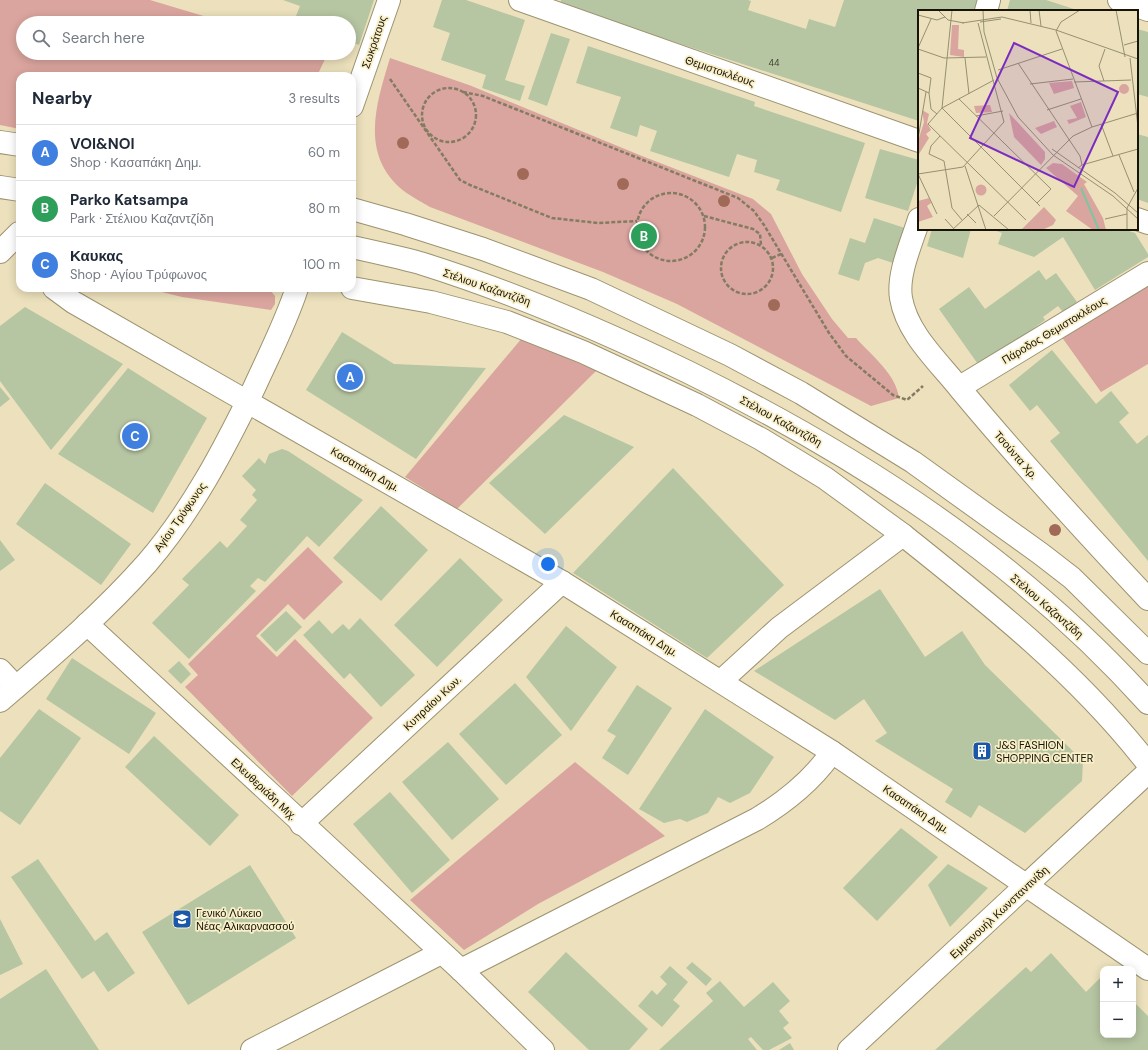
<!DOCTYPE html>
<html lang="en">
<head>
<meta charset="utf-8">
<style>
	:root { --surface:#fff; --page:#f2f2f3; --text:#1f2937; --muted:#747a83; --line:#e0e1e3; --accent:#2563eb }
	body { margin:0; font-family:"DM Sans",sans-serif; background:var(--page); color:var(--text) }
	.controls { position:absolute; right:12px; bottom:12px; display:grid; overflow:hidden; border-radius:8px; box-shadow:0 2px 10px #0003 }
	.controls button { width:36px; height:36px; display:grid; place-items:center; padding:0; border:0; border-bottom:1px solid var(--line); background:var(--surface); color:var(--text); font:20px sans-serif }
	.you { position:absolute; left:548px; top:564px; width:14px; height:14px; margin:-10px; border:3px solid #fff; border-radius:50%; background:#1a73e8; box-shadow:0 0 0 6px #1a73e833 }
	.badge { display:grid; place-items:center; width:26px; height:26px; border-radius:50%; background:var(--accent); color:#fff; font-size:13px; font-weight:700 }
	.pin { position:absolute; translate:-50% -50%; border:2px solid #fff; box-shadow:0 1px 4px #0006 }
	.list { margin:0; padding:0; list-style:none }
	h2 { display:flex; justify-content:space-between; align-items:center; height:52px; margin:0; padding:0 16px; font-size:17px }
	h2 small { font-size:13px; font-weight:400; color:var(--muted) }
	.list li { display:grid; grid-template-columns:26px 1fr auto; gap:12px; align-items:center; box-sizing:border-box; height:56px; padding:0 16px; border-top:1px solid var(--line) }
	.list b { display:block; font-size:15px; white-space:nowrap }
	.list p { margin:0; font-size:13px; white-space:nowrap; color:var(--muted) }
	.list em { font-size:13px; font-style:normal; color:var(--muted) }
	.icon { flex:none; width:22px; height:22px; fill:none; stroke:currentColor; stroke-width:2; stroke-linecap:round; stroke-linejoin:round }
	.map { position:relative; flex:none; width:1148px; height:1050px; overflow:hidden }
	.search { position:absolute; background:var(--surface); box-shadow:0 2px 10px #0003; left:16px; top:16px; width:340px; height:44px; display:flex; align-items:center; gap:10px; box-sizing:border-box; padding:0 14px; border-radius:22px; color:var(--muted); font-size:15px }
	.panel { position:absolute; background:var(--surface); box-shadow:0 2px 10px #0003; left:16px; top:72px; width:340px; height:220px; border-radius:12px }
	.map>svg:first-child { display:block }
</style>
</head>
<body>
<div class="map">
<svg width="1148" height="1050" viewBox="0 0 1148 1050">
	<rect width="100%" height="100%" fill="#ece1bc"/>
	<g fill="#daa59e">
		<polygon points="0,0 150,0 227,23 23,23 23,53 328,53 317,76 20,76 20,129 0,125"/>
		<path d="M390 58 469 85 642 156 753 199 771 214 802 274 832 319 848 338H856C872 356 896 374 899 398L871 406 677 304 603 272 430 207C420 201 408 195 399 187 360 151 377 101 390 58Z"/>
		<polygon points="1148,283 1148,364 1101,392 1061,336"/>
		<polygon points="145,288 265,288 270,290 275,296 275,304 271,310 182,297"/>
		<polygon points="522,338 596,371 457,509 405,477"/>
		<polygon points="308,547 343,582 304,620 288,604 256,636 277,657 295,639 373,718 292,796 185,687 198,675 188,664"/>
		<polygon points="575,762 665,836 538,904 464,950 410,900"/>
	</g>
	<g fill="#b6c5a2">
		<polygon points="283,0 374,0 359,45 349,41 349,23 319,23 296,16 300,6"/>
		<polygon points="442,0 466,0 525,20 505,80 525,86 520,101 482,88 486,75 441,60 450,33 433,27"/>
		<polygon points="561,0 748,0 751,1 748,10 806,29 809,19 835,27 844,0 979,0 975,11 919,11 919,121 560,5"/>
		<polygon points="1010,0 1046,0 1080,11 1007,11"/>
		<polygon points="1137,29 1148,32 1148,97 1137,94"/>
		<polygon points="551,33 570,39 547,106 528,99"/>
		<polygon points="588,46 755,102 754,106 865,143 841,212 776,190 780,180 754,172 757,160 737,154 729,177 650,151 657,131 640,125 637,137 610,128 621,97 576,83"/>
		<polygon points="1137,134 1148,137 1148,203 1137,199"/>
		<polygon points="880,149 919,160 919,177 908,211 865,198"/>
		<polygon points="874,218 908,229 896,264 878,258 865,263 859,281 838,274 850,238 865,243"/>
		<polygon points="932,229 971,229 963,258 927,246"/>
		<polygon points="991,229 1123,229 1135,233 1148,254 1148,257 1095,290 1063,237 1034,257 998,244 1002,233"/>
		<polygon points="1039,270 1046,280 1056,273 1077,302 1063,312 1058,306 1043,317 1045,320 980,367 939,309 969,287 985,309"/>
		<polygon points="25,307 123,364 51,450 0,381 0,326"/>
		<polygon points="342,332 394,364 486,368 416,459 306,390"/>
		<polygon points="1052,350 1096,404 1111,391 1129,413 1119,422 1137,444 1148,435 1148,561 1050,441 1060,433 1037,405 1030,411 1009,385"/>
		<polygon points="128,368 207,418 153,513 58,454"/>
		<polygon points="0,387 10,399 0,407"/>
		<polygon points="564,415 634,447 545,534 489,483"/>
		<polygon points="282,449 288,451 363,500 319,547 307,536 265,582 258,578 250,586 256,591 189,659 152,623 189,585 182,579 220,541 227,548 247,526 240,520 257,500 252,495 256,490 242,476 259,458 265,464 269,454"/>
		<polygon points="673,468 784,585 707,658 573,573"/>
		<polygon points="45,483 131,544 101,585 16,524"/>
		<polygon points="381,506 428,550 381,601 333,558"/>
		<polygon points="0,540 15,560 0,571"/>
		<polygon points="460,558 503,600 437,667 394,625"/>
		<polygon points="880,589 925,657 962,631 985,665 1083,761 1082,781 1025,833 979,805 971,818 945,802 953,789 875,741 887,733 864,699 835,720 754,671"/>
		<polygon points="286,611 302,627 276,652 260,635"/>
		<polygon points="360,618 415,675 381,707 350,673 344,679 303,635 319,620 332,634 343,624 349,630"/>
		<polygon points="566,626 617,667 571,731 526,677"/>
		<polygon points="72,658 156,713 129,754 46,699"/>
		<polygon points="179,661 191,674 181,684 168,671"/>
		<polygon points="515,683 562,735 506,785 459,734"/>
		<polygon points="637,685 672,708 628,775 602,758 616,736 607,731"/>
		<polygon points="39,709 81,738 20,825 0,811 0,758"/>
		<polygon points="705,709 774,757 750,793 730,803 718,797 708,813 687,822 680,819 664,823 639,809"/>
		<polygon points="154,736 239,815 210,846 125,767"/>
		<polygon points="448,742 499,799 452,840 402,782"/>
		<polygon points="390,792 450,860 412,893 353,824"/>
		<polygon points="901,828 938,857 877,921 843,888"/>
		<polygon points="38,859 95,941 107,932 135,973 108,992 94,971 82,979 11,877"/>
		<polygon points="948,864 988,888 950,927 928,885"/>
		<polygon points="250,865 296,938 188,1005 142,932"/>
		<polygon points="0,919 23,964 0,975"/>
		<polygon points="566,952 648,1029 629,1050 589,1050 528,992"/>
		<polygon points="1051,953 1086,992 1103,975 1103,1035 1133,1035 1133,1001 1148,1016 1148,1050 935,1050 1026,967 1031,972"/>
		<polygon points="692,962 712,979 706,986 686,968"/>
		<polygon points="670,966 688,982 673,1000 680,1006 662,1027 638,1006 652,990 657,995 667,984 660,977"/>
		<polygon points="46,969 99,1050 0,1050 0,999"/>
		<polygon points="720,981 744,1007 773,982 790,1001 779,1011 789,1023 783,1028 792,1038 769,1050 763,1050 751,1037 748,1039 757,1050 659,1050 713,1001 706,993"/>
		<polygon points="790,1043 794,1050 779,1050"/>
	</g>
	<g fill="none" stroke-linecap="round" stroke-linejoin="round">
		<g stroke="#9d9370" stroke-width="24">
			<g id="minor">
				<polyline points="520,0 919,141"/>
				<polyline points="1119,0 1148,10"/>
				<polyline points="986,11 989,0"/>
				<polyline points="352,106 389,0"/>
				<path d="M919 219C912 242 897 274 901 298 907 334 939 362 961 390 1021 462 1084 531 1148 599"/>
				<polyline points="1137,219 1148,223"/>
				<polyline points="0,252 19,233"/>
				<polyline points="54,288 73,302 562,582 832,752 1148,969"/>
				<polyline points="352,288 431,302 507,322 583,352 697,405 761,439 825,478 903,535"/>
				<polyline points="960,387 1148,273"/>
				<polyline points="87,624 461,970 543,1050"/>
				<polyline points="0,670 16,687"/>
				<path d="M721 681 779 628 903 535C991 605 1079 675 1148 764"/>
				<path d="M0 701C51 657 103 613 147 563 192 511 224 449 254 388 269 355 286 322 297 288"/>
				<polyline points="301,824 562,582"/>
				<path d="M461 970 757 819C787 801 812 781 832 752"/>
				<polyline points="252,1050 441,953"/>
				<polyline points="849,1050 1148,772"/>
			</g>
		</g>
		<g stroke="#9d9370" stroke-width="24">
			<g id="major">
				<polyline points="0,142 20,145"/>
				<polyline points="0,187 20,190"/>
				<polyline points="352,209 405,224 483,249 591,289 730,355 801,393 913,462 1041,554 1072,578 1148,653"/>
				<path d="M352 247C375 252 398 257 420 263 513 292 601 330 688 372 859 456 1021 561 1148 703"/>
			</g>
		</g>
		<g stroke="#837b62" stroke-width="2.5" stroke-dasharray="4 2" stroke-linecap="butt">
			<polyline points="390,79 460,180 470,185 552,218 598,223 637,221"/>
			<circle cx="449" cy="115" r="27"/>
			<polyline points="463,92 483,96 738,198 754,211 764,225 829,333 846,356 893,395 907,400 923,386"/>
			<circle cx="671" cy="227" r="34"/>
			<polyline points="704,216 753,229 760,234 761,245"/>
			<circle cx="747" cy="268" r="26"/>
			<polyline points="772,258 781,254"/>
		</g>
		<use href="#minor" stroke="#fff" stroke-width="22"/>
		<use href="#major" stroke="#fff" stroke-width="22"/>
	</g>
	<g fill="#a16a58">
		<circle cx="403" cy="143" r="6"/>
		<circle cx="523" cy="174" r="6"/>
		<circle cx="623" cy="184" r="6"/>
		<circle cx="724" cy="201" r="6"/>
		<circle cx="774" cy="305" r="6"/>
		<circle cx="1055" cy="530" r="6"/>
	</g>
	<defs>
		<g id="building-square" transform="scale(1)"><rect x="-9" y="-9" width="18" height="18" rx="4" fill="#1b58a9" stroke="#f9efc9"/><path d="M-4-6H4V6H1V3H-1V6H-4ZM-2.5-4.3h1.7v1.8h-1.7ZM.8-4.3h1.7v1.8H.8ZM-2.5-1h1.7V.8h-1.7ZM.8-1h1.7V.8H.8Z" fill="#fff"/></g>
		<g id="school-square" transform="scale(1)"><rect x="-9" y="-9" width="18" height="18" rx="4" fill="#1b58a9" stroke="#f9efc9"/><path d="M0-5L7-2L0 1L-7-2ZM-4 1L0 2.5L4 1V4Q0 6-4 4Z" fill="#fff"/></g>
	</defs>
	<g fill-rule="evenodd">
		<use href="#building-square" x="982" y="751"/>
		<use href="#school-square" x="182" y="919"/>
	</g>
	<g text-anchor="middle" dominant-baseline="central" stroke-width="3.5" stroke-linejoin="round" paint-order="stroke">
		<g font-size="9" fill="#3f402d">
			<text x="774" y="63">44</text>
		</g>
		<g font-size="11" fill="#171306" stroke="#f9efc9">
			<text transform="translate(374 42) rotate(-71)">Σωκράτους</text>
			<text transform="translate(720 71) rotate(19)">Θεμιστοκλέους</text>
			<text transform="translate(487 287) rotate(19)">Στέλιου Καζαντζίδη</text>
			<text transform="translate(1054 330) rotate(-31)">Πάροδος Θεμιστοκλέους</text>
			<text transform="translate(781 421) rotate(29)">Στέλιου Καζαντζίδη</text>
			<text transform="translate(1016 455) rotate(49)">Τσούντα Χρ.</text>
			<text transform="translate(365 469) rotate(30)">Κασαπάκη Δημ.</text>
			<text transform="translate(180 517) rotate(-55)">Αγίου Τρύφωνος</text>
			<text transform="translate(1047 606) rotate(41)">Στέλιου Καζαντζίδη</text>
			<text transform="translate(644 633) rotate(32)">Κασαπάκη Δημ.</text>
			<text transform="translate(432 703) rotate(-43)">Κυπραίου Κων.</text>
			<text transform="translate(264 789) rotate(43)">Ελευθεριάδη Μιχ.</text>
			<text transform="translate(916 809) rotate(34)">Κασαπάκη Δημ.</text>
			<text transform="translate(999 912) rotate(-43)">Εμμανουήλ Κωνσταντινίδη</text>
		</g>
		<g font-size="11" fill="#171306" stroke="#f9efc9" text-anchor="start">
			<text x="996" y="745">J&amp;S FASHION<tspan x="996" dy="13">SHOPPING CENTER</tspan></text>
			<text x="196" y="913">Γενικό Λύκειο<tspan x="196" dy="13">Νέας Αλικαρνασσού</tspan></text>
		</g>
	</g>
	<g transform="translate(918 10)">
		<rect width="220" height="220" fill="#ece1bc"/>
		<path d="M34 15H41L40 39 46 40V47L32 45ZM154 71 156 78 136 84 131 73ZM201 79a5 5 0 1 1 10 0a5 5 0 1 1-10 0ZM163 92 168 107 151 114 149 110 159 108 152 96ZM72 95 74 102 58 103 56 96ZM4 100 11 104 9 113 13 120 8 124 11 128 1 144 0 131 6 112ZM91 103 127 142V149L123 155 96 127ZM136 111 139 117 123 124 117 118ZM135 153 144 154 169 172 166 174 185 208 188 220H175L148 201 160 186 128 158ZM57.5 180a5.5 5.5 0 1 1 11 0a5.5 5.5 0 1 1-11 0ZM11 188 13 193 9 196 15 207 0 212V191ZM126 197 138 210 135 215 124 220H103Z" fill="#daa59e"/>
		<path fill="none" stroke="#7ec69e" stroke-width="2" d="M163 178 181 220"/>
		<path fill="none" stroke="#978f73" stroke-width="1" d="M20 0 30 10 46 13M65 0 66 22 79 68 100 107 135 145 195 186 220 209M112 0 113 13M121 0 123 16M162 0 143 12 138 21 174 117M198 0 207 47M0 5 19 10 27 7M62 12 83 9M44 13 84 7 138 20 220 49M206 35 220 31M0 38 13 9M0 39 26 48 68 47M47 48 51 84M212 48 220 117M100 53 162 146 164 155 160 158M80 60 144 39M0 63 13 68 11 83 13 99 19 104M76 70 24 98 10 114 108 210M186 71 181 56 187 39M156 72 213 70M112 74 155 69M0 78 11 83M41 89 133 179 119 193M24 98 122 196M24 98 34 0M129 100 163 89M58 106 85 101M183 114 195 146M22 126 13 136 11 144 26 151 34 198 44 210M0 129 8 82M134 139 197 183 220 203M201 145 216 182M164 155 220 139M47 156 68 220M0 164 45 157 86 112 60 13M0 164 19 204M49 204 58 213M76 206 155 126 174 117 220 103M27 209 36 219M187 209 209 204M34 220 61 195 91 220M209 220V198L220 178"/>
		<path fill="#7b2cbf" fill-opacity="0.15" stroke="#7b2cbf" stroke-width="2" d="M96 33 200 82 156 177 52 128Z"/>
		<rect width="220" height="220" fill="none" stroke="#171306" stroke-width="2"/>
	</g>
</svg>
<div class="controls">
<button>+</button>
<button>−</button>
</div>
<div class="you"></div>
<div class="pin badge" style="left:350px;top:377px;background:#3f7fe0">A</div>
<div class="pin badge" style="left:644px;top:236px;background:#2e9e5b">B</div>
<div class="pin badge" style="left:135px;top:436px;background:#3f7fe0">C</div>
<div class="search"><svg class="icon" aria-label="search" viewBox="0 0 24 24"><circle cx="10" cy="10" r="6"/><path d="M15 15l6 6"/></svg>Search here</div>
<section class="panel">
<h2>Nearby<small>3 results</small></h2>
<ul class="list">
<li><span class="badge" style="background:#3f7fe0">A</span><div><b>VOI&amp;NOI</b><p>Shop · Κασαπάκη Δημ.</p></div><em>60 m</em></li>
<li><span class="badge" style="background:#2e9e5b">B</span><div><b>Parko Katsampa</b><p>Park · Στέλιου Καζαντζίδη</p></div><em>80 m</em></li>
<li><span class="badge" style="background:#3f7fe0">C</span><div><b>Καυκας</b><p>Shop · Αγίου Τρύφωνος</p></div><em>100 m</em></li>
</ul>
</section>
</div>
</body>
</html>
